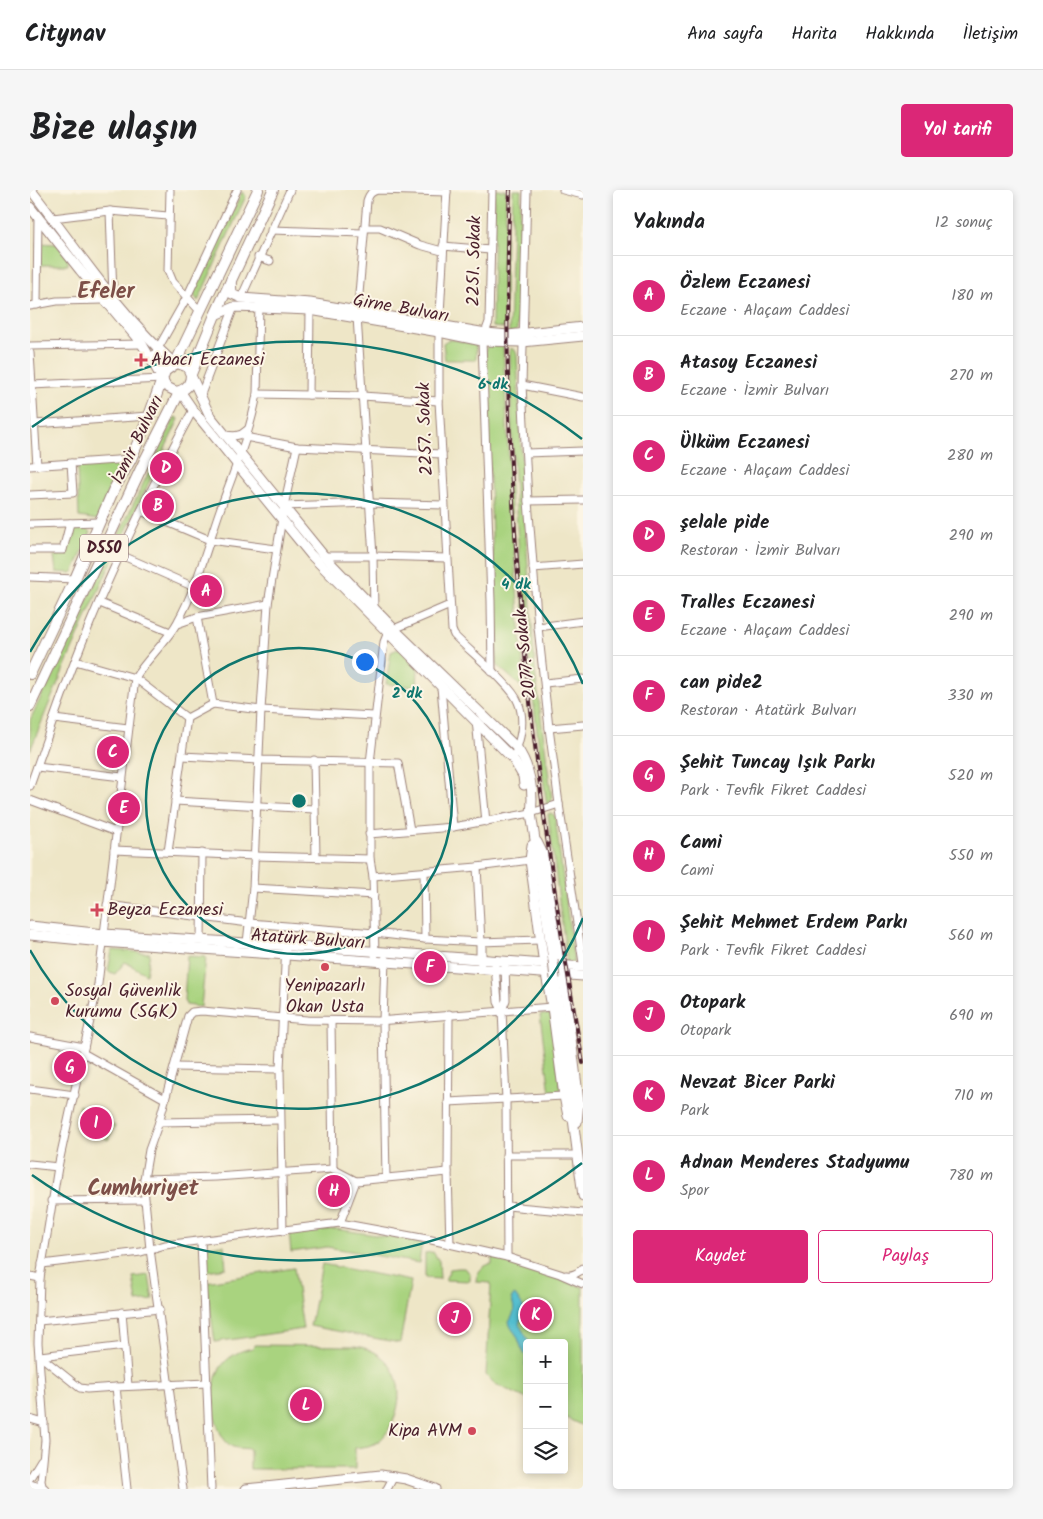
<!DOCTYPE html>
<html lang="tr">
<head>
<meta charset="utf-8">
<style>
	:root { --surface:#fff; --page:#f6f6f6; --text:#202124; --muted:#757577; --line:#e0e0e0; --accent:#db2777 }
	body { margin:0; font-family:Kalam,sans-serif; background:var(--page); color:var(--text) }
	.controls { position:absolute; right:15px; bottom:15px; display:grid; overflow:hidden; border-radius:5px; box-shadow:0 2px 8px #0003 }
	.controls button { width:45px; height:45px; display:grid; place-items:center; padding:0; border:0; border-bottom:1px solid var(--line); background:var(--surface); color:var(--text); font:25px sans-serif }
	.you { position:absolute; left:334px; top:471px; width:18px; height:18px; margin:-12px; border:4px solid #fff; border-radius:50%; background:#1a73e8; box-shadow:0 0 0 8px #1a73e833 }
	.badge { display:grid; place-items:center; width:32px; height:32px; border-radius:50%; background:var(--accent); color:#fff; font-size:16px; font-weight:700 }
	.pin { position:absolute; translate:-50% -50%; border:2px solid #fff; box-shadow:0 1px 5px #0006 }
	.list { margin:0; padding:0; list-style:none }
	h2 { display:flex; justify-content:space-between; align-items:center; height:65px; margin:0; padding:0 20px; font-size:21px }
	h2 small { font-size:16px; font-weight:400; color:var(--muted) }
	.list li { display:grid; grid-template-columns:32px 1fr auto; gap:15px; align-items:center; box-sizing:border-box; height:80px; padding:0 20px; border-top:1px solid var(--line) }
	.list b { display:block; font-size:19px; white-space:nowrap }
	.list p { margin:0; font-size:16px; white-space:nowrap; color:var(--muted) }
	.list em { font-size:16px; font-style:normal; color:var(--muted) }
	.actions { display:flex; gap:10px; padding:15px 20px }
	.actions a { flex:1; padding:11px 0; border:1px solid var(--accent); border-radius:5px; text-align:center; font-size:18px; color:var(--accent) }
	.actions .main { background:var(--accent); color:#fff }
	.icon { flex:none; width:28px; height:28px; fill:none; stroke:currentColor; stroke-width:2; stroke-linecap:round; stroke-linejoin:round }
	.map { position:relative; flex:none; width:553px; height:1299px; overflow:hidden; border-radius:5px }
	header { display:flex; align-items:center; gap:30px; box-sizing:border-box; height:70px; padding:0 25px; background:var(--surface); border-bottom:1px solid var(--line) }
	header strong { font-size:24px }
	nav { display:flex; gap:28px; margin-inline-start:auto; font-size:18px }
	.intro { display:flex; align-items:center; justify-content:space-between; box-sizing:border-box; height:120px; padding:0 30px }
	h1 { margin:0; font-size:35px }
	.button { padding:12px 22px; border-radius:5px; background:var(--accent); color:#fff; font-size:18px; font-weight:700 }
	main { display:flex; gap:30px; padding:0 30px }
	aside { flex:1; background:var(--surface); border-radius:5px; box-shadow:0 2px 8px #0003 }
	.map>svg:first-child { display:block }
</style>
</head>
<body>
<header>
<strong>Citynav</strong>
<nav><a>Ana sayfa</a><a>Harita</a><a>Hakkında</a><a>İletişim</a></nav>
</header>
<div class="intro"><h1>Bize ulaşın</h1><a class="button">Yol tarifi</a></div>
<main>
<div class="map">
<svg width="553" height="1299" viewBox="0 0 553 1299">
	<rect width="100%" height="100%" fill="#fcf5e5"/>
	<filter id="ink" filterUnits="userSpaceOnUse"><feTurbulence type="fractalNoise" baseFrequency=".02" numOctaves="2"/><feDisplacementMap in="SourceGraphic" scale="10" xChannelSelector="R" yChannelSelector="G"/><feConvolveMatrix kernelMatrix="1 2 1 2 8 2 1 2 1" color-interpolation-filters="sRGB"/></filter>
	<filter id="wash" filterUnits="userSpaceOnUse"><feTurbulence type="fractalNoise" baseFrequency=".0096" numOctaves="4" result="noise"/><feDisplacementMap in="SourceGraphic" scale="20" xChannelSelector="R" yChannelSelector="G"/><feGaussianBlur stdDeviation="1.12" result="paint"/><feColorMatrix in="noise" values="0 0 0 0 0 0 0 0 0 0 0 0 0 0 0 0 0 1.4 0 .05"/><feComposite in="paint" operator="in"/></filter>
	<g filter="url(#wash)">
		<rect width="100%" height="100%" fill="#eee6c7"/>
		<g fill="#a9d37f" stroke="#7a7955">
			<polygon points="464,0 476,0 475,138 462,137"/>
			<polygon points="483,0 491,0 487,141 479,143"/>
			<polygon points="212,2 216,6 168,111 163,104"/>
			<polygon points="8,53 27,54 38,68 38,75 8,75"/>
			<polygon points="419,149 446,154 446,170 415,170 413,153"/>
			<polygon points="469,153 473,156 482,335 495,500 467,475 455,162 457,155"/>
			<path d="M480 158 485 160 487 165 493 305 506 490 522 609 519 617H517C496 465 481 312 480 158Z"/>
			<path d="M145 227 149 229C97 339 44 448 0 561V530Z"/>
			<polygon points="92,273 68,330 49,327 47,275"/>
			<polygon points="48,337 55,338 61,342 44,381 41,383 26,382 24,366 34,362 44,338"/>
			<polygon points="368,459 373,462 388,478 387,497 356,494 361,462"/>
			<polygon points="521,623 525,626 544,773 537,773 518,624"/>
			<polygon points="82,760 120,763 116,784 95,772 85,784 78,781"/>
			<polygon points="157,766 176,767 171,817 156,815 154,810"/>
			<polygon points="521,824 531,902 520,903 510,825"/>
			<polygon points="38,860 48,862 49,866 43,891 30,888"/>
			<polygon points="49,915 85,936 78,950 46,930"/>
			<polygon points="306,1039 392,1052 389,1073 297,1057 261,1062 259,1043"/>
			<polygon points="194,1055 196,1078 176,1081 176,1056"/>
			<polygon points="403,1062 409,1071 410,1089 395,1088 395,1063"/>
			<path d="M462 1067 553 1097V1236L534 1227V1153H497V1209L465 1194 456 1185 461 1093 446 1092C446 1083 453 1074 462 1074Z"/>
			<polygon points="292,1074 381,1091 370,1153 280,1136"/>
			<polygon points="264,1078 273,1139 185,1152 176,1092"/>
			<polygon points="428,1078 434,1078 440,1083 440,1091 415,1090 420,1079"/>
			<polygon points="119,1085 123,1110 107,1112 103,1087"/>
			<path d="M224 1155 325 1156C364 1161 378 1198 363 1231 359 1240 353 1250 344 1254 338 1257 330 1257 325 1258V1279H220V1259C214 1258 206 1259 201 1256 182 1243 179 1199 189 1180 196 1167 210 1160 223 1158Z"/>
		</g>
		<path fill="#53becf" stroke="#4e6e7d" d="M485 1105 496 1121 489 1134 500 1153H497V1178L495 1175 496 1166C491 1160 490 1153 487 1146 484 1141 480 1138 479 1132 485 1123 485 1118 481 1108Z"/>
	</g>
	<g filter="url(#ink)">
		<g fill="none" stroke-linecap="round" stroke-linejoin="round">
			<g stroke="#9c8279" stroke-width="9">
				<g id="minor">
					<polyline points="140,0 138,80 143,92 170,121"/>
					<path d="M417 0 409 142V211L422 440 424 445C439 461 482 495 488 512 496 531 490 551 483 569"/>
					<polyline points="462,0 459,132 452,151 461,411 462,482"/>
					<polyline points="497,0 492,195 498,311 508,437 519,538 529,614 553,773"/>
					<polyline points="533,0 553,5"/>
					<polyline points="80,21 83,106"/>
					<polyline points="23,28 80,21 138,26"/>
					<polyline points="334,38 350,38 390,55 412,61"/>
					<polyline points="241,40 333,43"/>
					<polyline points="413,56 460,60"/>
					<polyline points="228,67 240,71"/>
					<polyline points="211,108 260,0"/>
					<polyline points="57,110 60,104 59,91"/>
					<polyline points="7,115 8,26"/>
					<polyline points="0,116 27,111 74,110"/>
					<polyline points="0,156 112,154"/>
					<polyline points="0,163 7,276"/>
					<polyline points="122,169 157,107 207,0"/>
					<polyline points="1,195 133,189"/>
					<polyline points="492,195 553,207"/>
					<polyline points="227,204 332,206 409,211"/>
					<polyline points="279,205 280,120"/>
					<polyline points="170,207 204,117"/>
					<polyline points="4,234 119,226"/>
					<path d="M195 245C203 246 210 247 217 240"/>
					<polyline points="215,247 267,257 412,264"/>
					<polyline points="496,263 553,261"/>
					<polyline points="0,276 101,269"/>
					<polyline points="0,305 43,303 41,273"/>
					<polyline points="498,311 553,310"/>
					<polyline points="254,316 267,257"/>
					<polyline points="111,321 180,350 246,359"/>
					<polyline points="0,334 69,332"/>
					<polyline points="0,360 33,360 40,333"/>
					<polyline points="91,365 164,397"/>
					<polyline points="292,366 343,366 417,368"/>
					<polyline points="503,378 553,374"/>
					<polyline points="0,387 45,389"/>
					<polyline points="70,413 140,442"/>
					<path d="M344 421 343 366 327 127 337 11C339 4 341 2 348 0L417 2"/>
					<polyline points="167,427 183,514"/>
					<polyline points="147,434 167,427 238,414"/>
					<polyline points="508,437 553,431"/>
					<polyline points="45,471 105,488 157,528"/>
					<polyline points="515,493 553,489"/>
					<polyline points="411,497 423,637"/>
					<polyline points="157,528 183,514 231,520 344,526"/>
					<polyline points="24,529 98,538"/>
					<polyline points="446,530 456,632"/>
					<polyline points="519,538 553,535"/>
					<polyline points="152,566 229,570 368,573 380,640"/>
					<polyline points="284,570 286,667"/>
					<polyline points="7,577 92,587"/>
					<path d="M0 596C15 554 29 512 45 471 78 385 119 301 163 220"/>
					<polyline points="0,610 86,642"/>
					<polyline points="145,611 284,619"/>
					<polyline points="339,644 423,637 501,623 529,614"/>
					<polyline points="84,660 225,666 340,669"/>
					<polyline points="138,662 157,528"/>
					<polyline points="447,677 451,752"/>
					<polyline points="394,682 395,749"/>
					<polyline points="343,686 447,677 500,670"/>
					<polyline points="223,698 344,705"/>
					<polyline points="77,715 219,733 345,743 395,749 451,752 510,750"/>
					<polyline points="171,750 172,663"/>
					<polyline points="217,753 223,698 231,520 238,414 254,316 340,313 414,315"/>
					<polyline points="345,765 343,686 340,669 340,573 354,452 358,442 364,439 420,415"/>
					<polyline points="355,769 353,831 356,988"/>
					<polyline points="465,776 468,812 472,820 476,910 477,1067"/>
					<polyline points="472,820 476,810 475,773"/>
					<polyline points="419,824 418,982 420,1054"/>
					<polyline points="301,831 303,979 326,991"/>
					<polyline points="0,847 54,857"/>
					<polyline points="53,863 135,909"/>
					<polyline points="145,877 250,879"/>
					<polyline points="0,899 45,905"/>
					<polyline points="418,912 534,906"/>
					<polyline points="129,932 250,930"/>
					<polyline points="476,965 548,965"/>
					<polyline points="0,974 28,977"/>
					<polyline points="114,989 186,987 303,979"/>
					<polyline points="21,1011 115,1010"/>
					<polyline points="477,1016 553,1023"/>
					<polyline points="310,1033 326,991 418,982"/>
					<polyline points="253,1041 250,879 256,755"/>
					<polyline points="171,1051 181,1299"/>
					<polyline points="12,1074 111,1062 135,1055 310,1033 397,1049 477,1067 530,1084 553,1094"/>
					<path d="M536 1085C542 1086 549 1083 553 1078"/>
					<polyline points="0,1086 10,1088"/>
					<polyline points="92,1122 98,1196"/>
					<polyline points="9,1131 130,1119"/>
					<polyline points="10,1166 50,1198 57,1199 86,1197"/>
					<polyline points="10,1166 95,1156"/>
					<polyline points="0,1229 14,1233"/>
					<polyline points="0,1288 11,1270"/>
					<path d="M13 1299 11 1291 15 1250 8 1153 10 1088 28 977 68 794 105 488C117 468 137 452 148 431 167 397 177 357 190 320 203 283 220 244 227 204L229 114"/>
					<polyline points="97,1299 86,1197 177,1193"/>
					<polyline points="153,1299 120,1059 115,1010 114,989 119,960 129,932 158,826 162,822 172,821 277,830 348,831 522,817"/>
					<polyline points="357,1299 364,1286"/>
				</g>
			</g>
			<g stroke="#9c8279" stroke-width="11">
				<g id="major">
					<path d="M1 0C46 58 90 125 145 174H149L157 177 180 226 294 366 364 439 487 558C500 576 504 601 501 623L523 770"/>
					<polyline points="0,17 50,80 112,154 137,197 145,201 150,201 163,220 281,365 483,569 493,586 494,595"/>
					<polyline points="201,89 202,104 211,108 280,113 456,143 478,145 553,137"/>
					<polyline points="185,125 204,117 280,120 409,142 452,151 492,152 553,146"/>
					<polyline points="507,652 513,664 532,776"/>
					<polyline points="502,655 500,670 514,775"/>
					<polyline points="0,736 74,744 355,762 553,777"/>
					<polyline points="0,745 72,752 553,786"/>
					<polyline points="451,752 451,771"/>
					<polyline points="516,784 522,817 534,906 538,926"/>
					<polyline points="533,785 549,912 547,932"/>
					<polyline points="525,789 553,1006"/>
					<polyline points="0,1295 14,1299"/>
					<polyline points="216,1299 351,1285 376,1289 405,1299"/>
				</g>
			</g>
			<g stroke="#9c8279" stroke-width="12">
				<g id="highway">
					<polyline points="0,484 45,389 83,301 101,269 119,226 135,181 145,174 228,0"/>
					<path d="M0 516 114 272 150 201C158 198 161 193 161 184L185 125 243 0"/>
				</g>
			</g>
			<use href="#minor" stroke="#fff" stroke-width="7"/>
			<use href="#major" stroke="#fff" stroke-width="9"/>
			<use href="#highway" stroke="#fff" stroke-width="10"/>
			<g stroke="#4a1f2b" stroke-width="4">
				<path id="rail" d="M480 0C467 290 502 587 553 873"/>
			</g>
			<use href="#rail" stroke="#fcf5e5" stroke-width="2" stroke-dasharray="5.5" stroke-linecap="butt"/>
			<g stroke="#9c8279" stroke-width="11" stroke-linecap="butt">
				<polyline id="major-bridge" points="523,770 525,789"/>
			</g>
			<use href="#major-bridge" stroke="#fff" stroke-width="9"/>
		</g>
	</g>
	<g fill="none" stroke="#0f766e" stroke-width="2.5">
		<circle cx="269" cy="611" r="153"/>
		<path d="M553 728A307 307 0 0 1 0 760M0 462A307 307 0 0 1 553 494"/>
		<path d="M552 973A460 460 0 0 1 2 985M2 237A460 460 0 0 1 552 249"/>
	</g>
	<g fill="#d1495b" stroke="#fcf5e5" stroke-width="2">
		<path d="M108.5 162.5h5v5h5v5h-5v5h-5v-5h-5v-5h5z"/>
		<path d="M64.5 712.5h5v5h5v5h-5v5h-5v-5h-5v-5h5z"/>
		<circle cx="295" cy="777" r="5"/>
		<circle cx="25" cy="811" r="5"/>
		<circle cx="442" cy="1241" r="5"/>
	</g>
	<g text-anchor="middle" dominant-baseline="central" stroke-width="4" stroke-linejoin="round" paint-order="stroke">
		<rect fill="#fcf5e5" stroke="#7f5f63" stroke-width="1" x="50" y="344.5" width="48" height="27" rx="4"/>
		<g font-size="16" font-weight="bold" fill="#4a1f2b">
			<text x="74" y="358">D550</text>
		</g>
		<g font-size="18" fill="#4a1f2b" stroke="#fcf5e5">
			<text transform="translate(445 71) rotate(-89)">2251. Sokak</text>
			<text transform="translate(371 119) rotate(10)">Girne Bulvarı</text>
			<text transform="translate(396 239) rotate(-92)">2257. Sokak</text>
			<text transform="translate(108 250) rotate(-64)">İzmir Bulvarı</text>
			<text transform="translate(496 464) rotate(-96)">2077. Sokak</text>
			<text transform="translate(278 750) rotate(4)">Atatürk Bulvarı</text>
		</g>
		<g font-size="18" fill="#4a1f2b" stroke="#fcf5e5" text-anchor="start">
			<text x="121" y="170">Abacı Eczanesi</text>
			<text x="77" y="720">Beyza Eczanesi</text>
			<text x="295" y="796" text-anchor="middle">Yenipazarlı<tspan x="295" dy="21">Okan Usta</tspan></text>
			<text x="35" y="801">Sosyal Güvenlik<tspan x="35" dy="21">Kurumu (SGK)</tspan></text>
			<text x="432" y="1241" text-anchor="end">Kipa AVM</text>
		</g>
		<g font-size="22" font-weight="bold" fill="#7d4f48" stroke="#fcf5e5">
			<text x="76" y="102">Efeler</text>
			<text x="113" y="999">Cumhuriyet</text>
		</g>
	</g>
	<circle cx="269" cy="611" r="8" fill="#0f766e" stroke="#fcf5e5" stroke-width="2.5"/>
	<g font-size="15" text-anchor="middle" font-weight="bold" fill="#0f766e" stroke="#fcf5e5" stroke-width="4" stroke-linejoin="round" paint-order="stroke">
		<text x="463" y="199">6 dk</text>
		<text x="486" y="399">4 dk</text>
		<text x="377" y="508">2 dk</text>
	</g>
</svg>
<div class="controls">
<button>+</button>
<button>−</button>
<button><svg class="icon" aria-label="layers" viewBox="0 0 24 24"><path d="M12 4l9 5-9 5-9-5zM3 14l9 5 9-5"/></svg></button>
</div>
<div class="you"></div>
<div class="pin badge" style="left:176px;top:401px">A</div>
<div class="pin badge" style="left:128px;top:316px">B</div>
<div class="pin badge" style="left:83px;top:562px">C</div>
<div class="pin badge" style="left:136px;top:278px">D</div>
<div class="pin badge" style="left:94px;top:618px">E</div>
<div class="pin badge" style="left:400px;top:777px">F</div>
<div class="pin badge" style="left:40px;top:877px">G</div>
<div class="pin badge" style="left:304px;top:1001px">H</div>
<div class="pin badge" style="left:66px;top:933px">I</div>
<div class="pin badge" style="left:425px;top:1128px">J</div>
<div class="pin badge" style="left:506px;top:1125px">K</div>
<div class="pin badge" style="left:276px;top:1215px">L</div>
</div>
<aside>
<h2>Yakında<small>12 sonuç</small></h2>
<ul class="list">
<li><span class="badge">A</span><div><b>Özlem Eczanesi</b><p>Eczane · Alaçam Caddesi</p></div><em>180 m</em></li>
<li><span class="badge">B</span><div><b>Atasoy Eczanesi</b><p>Eczane · İzmir Bulvarı</p></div><em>270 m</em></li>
<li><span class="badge">C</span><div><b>Ülküm Eczanesi</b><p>Eczane · Alaçam Caddesi</p></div><em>280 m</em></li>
<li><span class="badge">D</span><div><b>şelale pide</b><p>Restoran · İzmir Bulvarı</p></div><em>290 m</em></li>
<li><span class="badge">E</span><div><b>Tralles Eczanesi</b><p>Eczane · Alaçam Caddesi</p></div><em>290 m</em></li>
<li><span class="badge">F</span><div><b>can pide2</b><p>Restoran · Atatürk Bulvarı</p></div><em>330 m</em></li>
<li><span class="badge">G</span><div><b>Şehit Tuncay Işık Parkı</b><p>Park · Tevfik Fikret Caddesi</p></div><em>520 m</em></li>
<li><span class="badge">H</span><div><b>Cami</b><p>Cami</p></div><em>550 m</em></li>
<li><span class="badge">I</span><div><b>Şehit Mehmet Erdem Parkı</b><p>Park · Tevfik Fikret Caddesi</p></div><em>560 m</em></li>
<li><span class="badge">J</span><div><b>Otopark</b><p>Otopark</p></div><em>690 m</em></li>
<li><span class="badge">K</span><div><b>Nevzat Bicer Parki</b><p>Park</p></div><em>710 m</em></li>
<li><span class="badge">L</span><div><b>Adnan Menderes Stadyumu</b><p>Spor</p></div><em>780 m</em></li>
</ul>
<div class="actions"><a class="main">Kaydet</a><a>Paylaş</a></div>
</aside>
</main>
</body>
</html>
